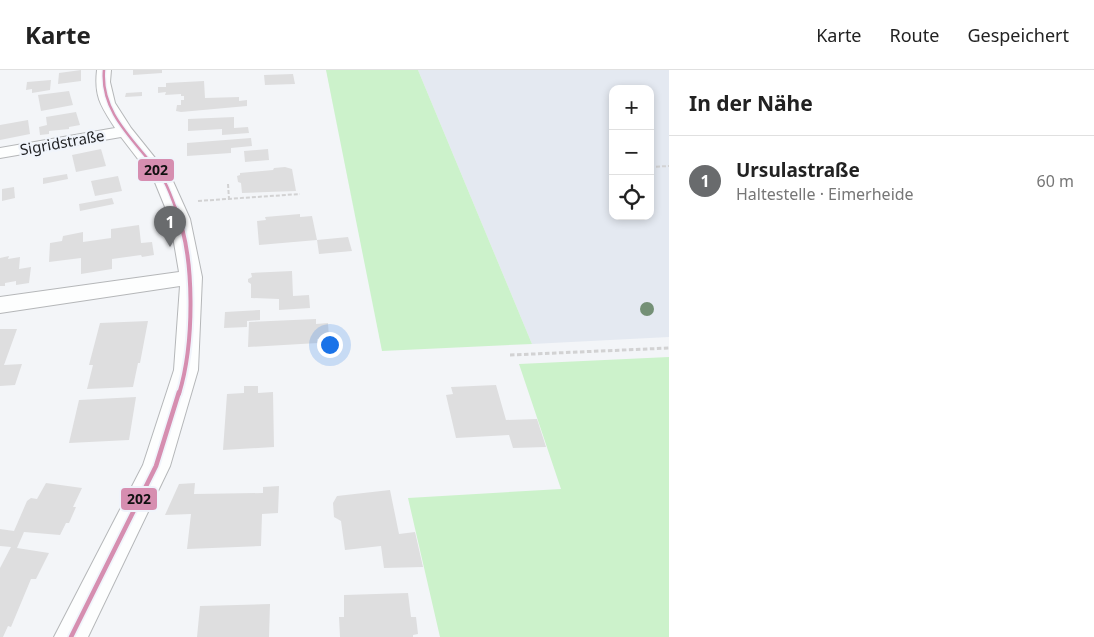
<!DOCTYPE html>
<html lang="de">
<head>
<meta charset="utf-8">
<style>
	:root { --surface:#fff; --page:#f2f2f2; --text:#222; --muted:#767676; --line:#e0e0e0; --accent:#696b6d }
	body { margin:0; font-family:"Noto Sans",sans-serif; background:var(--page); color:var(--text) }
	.controls { position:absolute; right:15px; top:15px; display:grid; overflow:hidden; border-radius:10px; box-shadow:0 2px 8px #0003 }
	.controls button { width:45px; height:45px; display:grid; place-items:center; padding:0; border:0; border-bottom:1px solid var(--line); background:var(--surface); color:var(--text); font:25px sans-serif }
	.you { position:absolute; left:329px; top:274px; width:18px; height:18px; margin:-12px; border:4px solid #fff; border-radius:50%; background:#1a73e8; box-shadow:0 0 0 8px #1a73e833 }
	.badge { display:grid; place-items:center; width:32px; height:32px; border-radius:50%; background:var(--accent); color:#fff; font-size:16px; font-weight:700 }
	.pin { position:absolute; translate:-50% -41px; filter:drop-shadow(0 1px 2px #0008) }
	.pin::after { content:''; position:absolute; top:26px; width:18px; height:15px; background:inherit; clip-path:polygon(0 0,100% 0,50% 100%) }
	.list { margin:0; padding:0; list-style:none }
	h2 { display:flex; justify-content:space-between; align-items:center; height:65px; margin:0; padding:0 20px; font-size:21px }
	h2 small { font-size:16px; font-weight:400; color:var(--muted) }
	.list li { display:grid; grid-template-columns:32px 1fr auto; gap:15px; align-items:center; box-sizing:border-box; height:90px; padding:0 20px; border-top:1px solid var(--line) }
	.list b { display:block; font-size:19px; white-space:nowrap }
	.list p { margin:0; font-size:16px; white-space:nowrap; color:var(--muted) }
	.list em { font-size:16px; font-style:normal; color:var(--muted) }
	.icon { flex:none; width:28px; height:28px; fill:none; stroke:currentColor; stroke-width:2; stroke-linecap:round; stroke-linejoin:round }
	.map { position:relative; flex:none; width:669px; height:567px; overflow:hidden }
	header { display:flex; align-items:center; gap:30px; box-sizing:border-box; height:70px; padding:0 25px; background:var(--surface); border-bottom:1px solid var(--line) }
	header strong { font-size:24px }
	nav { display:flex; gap:28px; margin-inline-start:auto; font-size:18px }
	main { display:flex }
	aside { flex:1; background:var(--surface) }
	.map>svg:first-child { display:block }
</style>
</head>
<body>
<header>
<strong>Karte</strong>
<nav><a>Karte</a><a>Route</a><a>Gespeichert</a></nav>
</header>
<main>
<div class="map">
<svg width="669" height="567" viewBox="0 0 669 567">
	<rect width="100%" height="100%" fill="#f3f5f8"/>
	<path fill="#e4e9f1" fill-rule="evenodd" d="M418 0H669V267L532 274ZM613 19H650V146H613Z"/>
	<g fill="#ccf2cb">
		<polygon points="326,0 418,0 532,274 382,281"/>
		<polygon points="669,287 669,567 440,567 408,428 561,419 519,294"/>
	</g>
	<g fill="#dededf">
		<polygon points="81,0 81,11 58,14 59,3"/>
		<polygon points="133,0 162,0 162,3 133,5"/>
		<polygon points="293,4 295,14 265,15 264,5"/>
		<polygon points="51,10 50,20 32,23 32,19 26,20 27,12"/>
		<polygon points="204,11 205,28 239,27 239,31 247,30 247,36 181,42 176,41 177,35 181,35 181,30 184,30 184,26 181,26 181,24 165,25 166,22 158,23 158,17 166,17 166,13"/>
		<polygon points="69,21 73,35 41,41 38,25"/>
		<polygon points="142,22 142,26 125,27 126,23"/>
		<polygon points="76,42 80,55 69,57 69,59 49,61 49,64 40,65 39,57 47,55 46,47"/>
		<polygon points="234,47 234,58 248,57 249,63 222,65 222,59 188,61 188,49"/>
		<polygon points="28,50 30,64 0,70 0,55"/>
		<polygon points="251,68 252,76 231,78 231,83 187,86 187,73"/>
		<polygon points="101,79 106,96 76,102 72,85"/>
		<polygon points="268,79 269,90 245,92 244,81"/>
		<polygon points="285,97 292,99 296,121 242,123 241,113 238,112 237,106 240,105 240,103 273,100 274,98"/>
		<polygon points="67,104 68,109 43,114 43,108"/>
		<polygon points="118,106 122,121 95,126 91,111"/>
		<polygon points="14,117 15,128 2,131 2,119"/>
		<polygon points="112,128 114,134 80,141 79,134"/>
		<polygon points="300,144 300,147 312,146 317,170 259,175 257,151 266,150 265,147"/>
		<polygon points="139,155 141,173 152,172 154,185 142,187 141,185 112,189 112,199 81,204 81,188 49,192 50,173 62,171 63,166 83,162 83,172 111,168 111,159"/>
		<polygon points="348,167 352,181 319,184 317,170"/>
		<polygon points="9,186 8,189 20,187 19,199 31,197 29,213 16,215 16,211 5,213 5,216 0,216 0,188"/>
		<polygon points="292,201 293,226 309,225 310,238 279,240 279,229 251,228 251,214 248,212 248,209 252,207 251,203"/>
		<polygon points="260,240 260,250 247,251 247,257 224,258 225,242"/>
		<polygon points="316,249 316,254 328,253 329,268 317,269 318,273 248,277 249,252"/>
		<polygon points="148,251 140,293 138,293 133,317 87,319 93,295 89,295 100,253"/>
		<polygon points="0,259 17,259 4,295 22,294 15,315 0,316"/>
		<polygon points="496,315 506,350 537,349 546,377 513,378 509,365 456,368 446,325 453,324 451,317"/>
		<polygon points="244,316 258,316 258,323 273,322 274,377 223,380 227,324 244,323"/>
		<polygon points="136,327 129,370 69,373 79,330"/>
		<polygon points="46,413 82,418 73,437 76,437 69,453 66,453 60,465 24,462 17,478 49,483 36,509 31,509 11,557 8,556 3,567 0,567 0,498 11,477 0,476 0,459 14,461 27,431 31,428 37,429"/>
		<polygon points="195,413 194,424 263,423 263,417 279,416 278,443 262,444 261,476 187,479 191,444 165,445 179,414"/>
		<polygon points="390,420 399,464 415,462 423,497 384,498 381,476 345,480 341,451 334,447 333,433 337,426"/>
		<polygon points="408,523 411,547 416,547 418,564 413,565 413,567 340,567 339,547 344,547 344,525"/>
		<polygon points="270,534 269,567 197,567 200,536"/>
	</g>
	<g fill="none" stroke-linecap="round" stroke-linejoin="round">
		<g stroke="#b5b7b9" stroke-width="2">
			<path id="street" d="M97 0H111L110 12 115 33 131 58 172 109 190 149 202 207 198 300 170 396 88 567H54L143 395 174 300 180 216 0 243V227L179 202 170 149 154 110 121 67 0 88V78L115 58C101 36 94 27 97 0Z"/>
		</g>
		<g stroke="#d2d2d3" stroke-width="2" stroke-dasharray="4 2" stroke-linecap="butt">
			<polyline points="650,97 669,96"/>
			<polyline points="611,98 613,98"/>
			<polyline points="228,114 229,129"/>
			<polyline points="198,131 300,124"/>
		</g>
		<polyline stroke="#d2d2d3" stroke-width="3" stroke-dasharray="4.5 2.5" stroke-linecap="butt" points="510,285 669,278"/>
		<use href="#street" fill="#fdfefe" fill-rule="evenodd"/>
		<g stroke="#f0f4fb" stroke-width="5">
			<path id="bus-1-far2" d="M104 0C100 45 138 73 162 107 168 116 172 129 176 139"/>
		</g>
		<g stroke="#f0f4fb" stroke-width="8">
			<path id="bus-1-far1" d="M175 138C196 186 194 275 179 324"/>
		</g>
		<g stroke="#f0f4fb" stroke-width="8">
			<polyline id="bus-1" points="71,567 156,396 179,322"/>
		</g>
		<use href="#bus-1-far2" stroke="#d68eb0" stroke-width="2.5"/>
		<use href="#bus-1-far1" stroke="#d68eb0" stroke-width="4"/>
		<use href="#bus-1" stroke="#d68eb0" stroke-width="4.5"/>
	</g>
	<circle fill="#749076" cx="647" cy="239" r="7"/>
	<g text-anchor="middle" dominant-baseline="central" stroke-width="4.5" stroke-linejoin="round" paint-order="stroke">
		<g font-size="15" fill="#1f2022" stroke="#f0f4fb">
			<text transform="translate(62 72) rotate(-10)">Sigridstraße</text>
		</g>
	</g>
	<g stroke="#f0f4fb" stroke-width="2">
		<rect x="137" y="88" width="38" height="24" rx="5" fill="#d68eb0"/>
		<rect x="120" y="417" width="38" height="24" rx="5" fill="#d68eb0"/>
	</g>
	<g font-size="14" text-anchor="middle" font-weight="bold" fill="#111">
		<text x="156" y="105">202</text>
		<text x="139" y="434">202</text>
	</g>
</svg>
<div class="controls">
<button>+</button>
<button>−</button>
<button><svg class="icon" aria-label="locate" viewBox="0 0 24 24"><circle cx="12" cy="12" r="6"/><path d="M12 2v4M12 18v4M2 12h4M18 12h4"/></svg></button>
</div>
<div class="you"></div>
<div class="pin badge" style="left:170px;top:177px">1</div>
</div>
<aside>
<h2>In der Nähe<small></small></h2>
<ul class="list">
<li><span class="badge">1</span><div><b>Ursulastraße</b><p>Haltestelle · Eimerheide</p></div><em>60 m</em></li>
</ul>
</aside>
</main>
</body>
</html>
